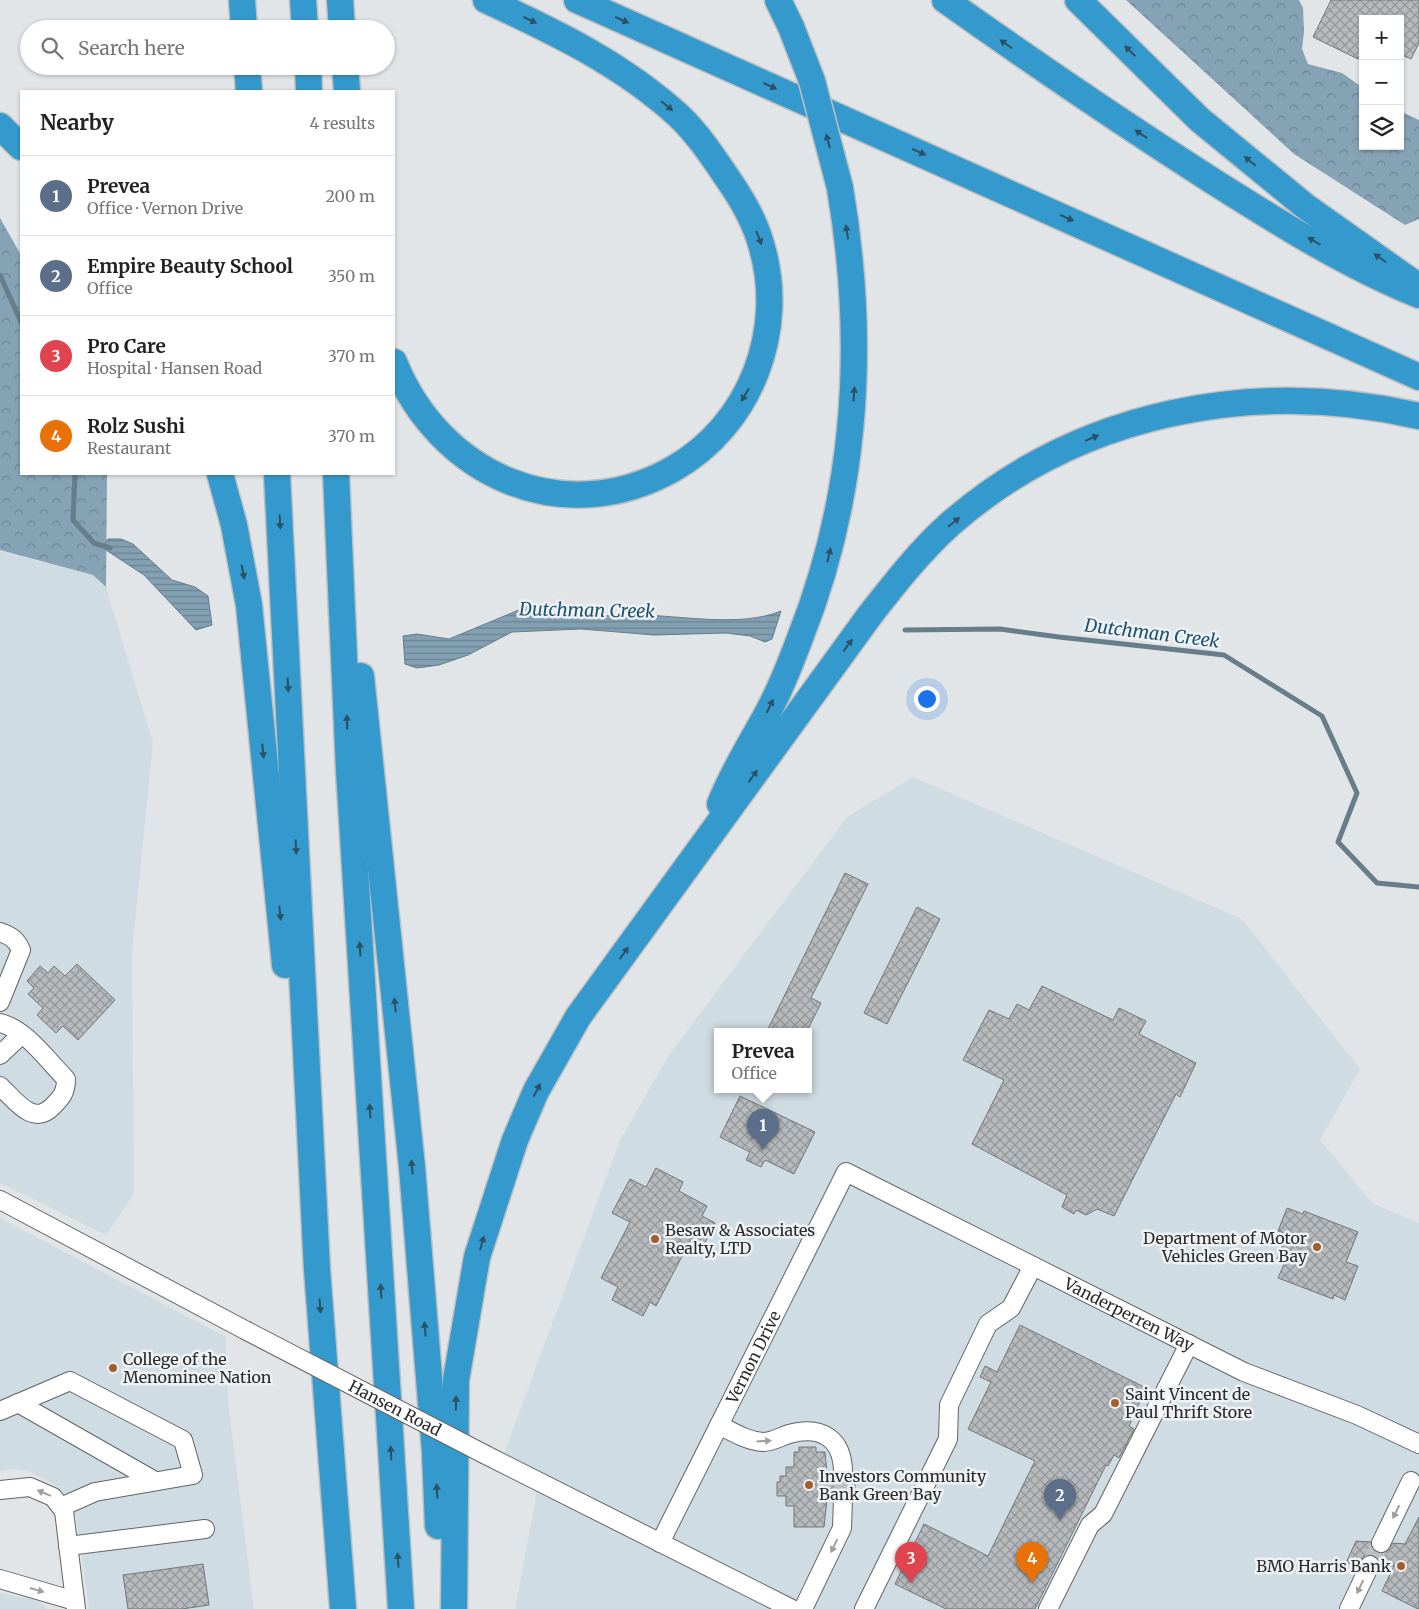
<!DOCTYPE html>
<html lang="en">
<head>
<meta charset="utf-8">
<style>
	:root { --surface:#fff; --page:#f6f6f6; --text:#222; --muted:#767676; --line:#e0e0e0; --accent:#111827 }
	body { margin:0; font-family:Merriweather,serif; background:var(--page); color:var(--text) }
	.controls { position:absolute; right:15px; top:15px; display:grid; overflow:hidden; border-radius:0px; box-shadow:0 1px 4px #0004 }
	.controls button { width:45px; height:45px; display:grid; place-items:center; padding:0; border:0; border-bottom:1px solid var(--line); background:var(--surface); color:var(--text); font:25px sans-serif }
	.you { position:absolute; left:926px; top:698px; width:18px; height:18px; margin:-12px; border:4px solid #fff; border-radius:50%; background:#1a73e8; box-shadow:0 0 0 8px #1a73e833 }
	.badge { display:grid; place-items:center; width:32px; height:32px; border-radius:50%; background:var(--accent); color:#fff; font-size:16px; font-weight:700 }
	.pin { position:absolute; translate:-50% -41px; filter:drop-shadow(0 1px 2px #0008) }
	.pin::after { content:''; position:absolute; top:26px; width:18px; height:15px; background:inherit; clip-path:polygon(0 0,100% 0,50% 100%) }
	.popup { position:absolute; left:714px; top:1028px; width:98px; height:65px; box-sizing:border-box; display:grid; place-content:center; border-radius:0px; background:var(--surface); filter:drop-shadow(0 1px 4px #0005); font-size:16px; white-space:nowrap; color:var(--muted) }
	.popup b { font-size:19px; color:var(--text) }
	.popup::after { content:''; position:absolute; left:50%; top:100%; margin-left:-10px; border:10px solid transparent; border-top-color:var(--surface) }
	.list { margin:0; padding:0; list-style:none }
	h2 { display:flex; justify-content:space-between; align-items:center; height:65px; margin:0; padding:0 20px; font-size:21px }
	h2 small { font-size:16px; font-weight:400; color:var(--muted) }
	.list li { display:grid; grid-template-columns:32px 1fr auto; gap:15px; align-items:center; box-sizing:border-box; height:80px; padding:0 20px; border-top:1px solid var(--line) }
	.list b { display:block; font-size:19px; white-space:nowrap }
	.list p { margin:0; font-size:16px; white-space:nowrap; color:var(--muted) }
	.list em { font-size:16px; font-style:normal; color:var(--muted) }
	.icon { flex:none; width:28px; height:28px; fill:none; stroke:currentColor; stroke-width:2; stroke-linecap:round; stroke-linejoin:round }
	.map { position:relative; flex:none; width:1419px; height:1609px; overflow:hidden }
	.search { position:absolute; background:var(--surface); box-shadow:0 1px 4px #0004; left:20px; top:20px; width:375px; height:55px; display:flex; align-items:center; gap:12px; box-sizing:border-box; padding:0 18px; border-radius:28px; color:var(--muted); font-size:19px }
	.panel { position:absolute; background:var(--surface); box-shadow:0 1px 4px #0004; left:20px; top:90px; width:375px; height:385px; border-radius:0px }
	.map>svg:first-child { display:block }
</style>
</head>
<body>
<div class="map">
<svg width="1419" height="1609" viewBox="0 0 1419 1609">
	<defs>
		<pattern id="forest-crowns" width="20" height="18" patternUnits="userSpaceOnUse" patternTransform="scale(1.25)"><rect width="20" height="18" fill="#86a3b5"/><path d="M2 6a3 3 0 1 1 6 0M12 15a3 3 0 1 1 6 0" fill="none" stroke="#6e8593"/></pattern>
		<pattern id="water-rules" width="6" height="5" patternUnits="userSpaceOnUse" patternTransform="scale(1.25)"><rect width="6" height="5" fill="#82a0b2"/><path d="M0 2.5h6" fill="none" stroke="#6a8391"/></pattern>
		<pattern id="building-cross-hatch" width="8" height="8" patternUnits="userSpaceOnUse" patternTransform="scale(1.25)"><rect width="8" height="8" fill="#b6babd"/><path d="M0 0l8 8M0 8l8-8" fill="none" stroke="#94979a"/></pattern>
	</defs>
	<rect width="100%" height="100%" fill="#e1e5e7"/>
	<g fill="#d0dce3" fill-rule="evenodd">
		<polygon points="0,551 93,575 106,587 153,743 132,953 134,1194 106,1235 0,1183"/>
		<path d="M913 777 1242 919 1360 1069 1320 1140 1372 1203 1419 1223V1609H515L539 1481 501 1462 620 1140 669 1055 847 817ZM718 1031H808V1089H718Z"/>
		<polygon points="0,1218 226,1337 228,1400 254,1609 89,1609 76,1517 64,1493 54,1484 28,1471 12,1469 0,1471"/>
		<polygon points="0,1593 37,1600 47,1609 0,1609"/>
	</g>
	<g fill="url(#forest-crowns)">
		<polygon points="1126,0 1299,0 1303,8 1304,32 1302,49 1308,64 1342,73 1363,88 1363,146 1400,146 1400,111 1419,120 1419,219 1405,225 1294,154"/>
		<polygon points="0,218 21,255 21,474 107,474 106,587 93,575 0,550"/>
	</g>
	<g fill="url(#water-rules)" stroke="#677d8a">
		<polygon points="108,539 121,539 133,544 172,580 195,587 208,596 212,625 196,630 144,575 106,550 104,546"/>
		<path d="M526 607C539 609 550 614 563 615 587 617 611 615 636 615 680 615 740 628 781 611L772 639 765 642 750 636 726 633 654 635 581 629 512 632 468 655 439 665 417 668 405 664 403 636 417 634 449 639Z"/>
	</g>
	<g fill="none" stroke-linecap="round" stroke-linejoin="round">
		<g stroke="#677d8a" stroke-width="5">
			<polyline points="0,275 21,322"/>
			<polyline points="75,474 73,520 94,543 110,548"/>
			<polyline points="905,630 1000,629 1059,637 1224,655 1322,716 1357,793 1338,842 1377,883 1419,887"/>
		</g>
	</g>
	<g fill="url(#building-cross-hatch)" stroke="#727678">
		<polygon points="1331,0 1419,0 1419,43 1411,59 1400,54 1400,19 1363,19 1363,49 1358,59 1313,37"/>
		<polygon points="845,873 868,884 811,998 821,1003 807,1031 767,1031"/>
		<polygon points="917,907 940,919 887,1024 864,1013"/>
		<polygon points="77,964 115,1000 78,1040 63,1026 56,1033 37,1015 43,1008 28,994 34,988 27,981 40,966 48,973 54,966 65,976"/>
		<polygon points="1042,986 1113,1020 1119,1008 1146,1021 1139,1034 1196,1063 1180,1097 1176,1094 1114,1216 1097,1209 1086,1215 1076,1210 1074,1214 1062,1207 1067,1195 972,1144 1004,1080 963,1060 989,1010 1009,1019 1017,1004 1029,1010"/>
		<polygon points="740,1096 815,1132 794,1174 765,1160 761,1167 746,1160 750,1152 720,1137"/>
		<polygon points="656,1168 683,1182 679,1191 707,1206 702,1216 715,1223 701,1250 689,1243 656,1306 650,1302 643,1316 612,1300 618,1287 601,1278 630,1222 612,1213 630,1179 646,1187"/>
		<polygon points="1287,1208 1303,1214 1304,1211 1358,1232 1346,1262 1358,1266 1345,1300 1334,1295 1333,1299 1278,1278 1285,1262 1277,1259 1287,1234 1278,1231"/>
		<polygon points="1020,1325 1146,1388 1129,1426 1134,1429 1119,1458 1114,1455 1108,1466 1106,1465 1035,1609 946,1609 895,1584 924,1524 988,1556 1035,1461 968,1429 991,1382 980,1377 985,1366 997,1372"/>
		<polygon points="799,1447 816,1447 816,1452 825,1452 827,1473 832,1473 838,1482 849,1482 855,1473 855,1499 849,1490 843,1488 834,1493 832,1499 827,1499 824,1527 794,1527 794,1506 786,1506 786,1496 777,1496 777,1482 780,1482 780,1476 786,1476 786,1467 794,1467 794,1452 799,1452"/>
		<polygon points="1419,1517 1419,1609 1418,1609 1382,1591 1394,1566 1380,1565 1378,1559 1370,1554 1364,1557 1359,1564 1346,1563 1356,1541 1371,1542 1373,1549 1381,1554 1387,1551 1393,1543 1405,1544"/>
		<polygon points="203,1564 209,1605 182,1609 128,1609 123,1575"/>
	</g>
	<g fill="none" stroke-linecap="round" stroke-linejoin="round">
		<g stroke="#bcc0c1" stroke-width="18" stroke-dasharray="18 9" stroke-linecap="butt">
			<polyline points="843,1473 843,1499"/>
			<polyline points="1370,1565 1381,1543"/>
		</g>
		<g stroke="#616466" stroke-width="20">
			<g id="minor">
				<path d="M0 932C11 936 16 939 21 950L0 1002"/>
				<path d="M0 1023C26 1029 48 1061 66 1079 66 1092 62 1097 53 1106 33 1127 16 1101 0 1086"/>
				<polyline points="0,1055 21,1035"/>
				<polyline points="0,1200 245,1330"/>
				<polyline points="18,1403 155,1481"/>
				<polyline points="0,1411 70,1381 183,1440 193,1475 95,1492 61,1507"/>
				<path d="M719 1425C733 1432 747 1441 763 1442 772 1442 780 1437 789 1434 822 1425 843 1439 843 1473"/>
				<polyline points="486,1455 792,1609"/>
				<polyline points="0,1490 30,1487 53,1497 64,1511 76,1609"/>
				<path id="s1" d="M660 1543 846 1172 1244 1372 1357 1415 1419 1444"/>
				<polyline points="1381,1543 1411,1481"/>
				<polyline points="68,1546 205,1529"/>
				<polyline points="0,1579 75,1601"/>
				<polyline points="803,1609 842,1528 843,1499"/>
				<polyline points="864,1609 948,1439 949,1405 988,1324 1011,1308 1033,1266"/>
				<polyline points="1048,1609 1090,1525 1103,1514 1189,1344"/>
				<polyline points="1349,1609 1370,1565"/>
			</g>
		</g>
		<g stroke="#bfbfbf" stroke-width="29">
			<g id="highway">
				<polyline points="242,0 244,29"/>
				<polyline points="303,0 305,29"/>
				<polyline points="340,0 342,29"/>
				<polyline points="577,0 1419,377"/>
				<polyline points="778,0 791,27"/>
				<path d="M945 0C1031 61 1119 121 1208 178 1276 221 1345 265 1419 295"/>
				<polyline points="1078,0 1200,120 1305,206 1412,282"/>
				<polyline points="247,66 249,91"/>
				<polyline points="308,66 309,91"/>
				<polyline points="345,66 347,91"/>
				<polyline points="0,126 21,147"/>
				<path d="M394 362C439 475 563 531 673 469 751 425 787 329 761 244 755 222 743 201 730 182 715 160 699 135 679 116 622 64 555 32 486 0"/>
				<polyline points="220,474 234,525 249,605 285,965"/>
				<polyline points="277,474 317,1269 343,1609"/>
				<polyline points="336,474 349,771 401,1609"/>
				<polyline points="361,676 412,1167 435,1452 438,1526"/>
				<path d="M720 804C733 771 752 742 769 710 781 688 791 662 800 638 858 492 866 342 840 188"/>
				<path d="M454 1609 456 1380 477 1257 515 1140 536 1091 578 1017 870 615C895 583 920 551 950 524 1079 411 1255 378 1419 416"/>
			</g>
		</g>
		<use href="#minor" stroke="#fff" stroke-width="18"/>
		<use href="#highway" stroke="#349acd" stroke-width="26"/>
		<g stroke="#616466" stroke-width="20" stroke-linecap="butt">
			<g id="minor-bridge">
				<path id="s2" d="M245 1330 486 1455"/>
			</g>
		</g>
		<g stroke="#bfbfbf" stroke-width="29" stroke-linecap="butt">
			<polyline id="highway-bridge" points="791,27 812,81 840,188"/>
		</g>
		<use href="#minor-bridge" stroke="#fff" stroke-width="18"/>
		<use href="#highway-bridge" stroke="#349acd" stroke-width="26"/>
	</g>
	<defs><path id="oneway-solid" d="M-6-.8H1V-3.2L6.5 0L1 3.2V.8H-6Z" transform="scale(1.25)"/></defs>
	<g fill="#2d5164">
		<use href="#oneway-solid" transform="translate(530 20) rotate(25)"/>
		<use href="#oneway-solid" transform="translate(622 20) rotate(24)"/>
		<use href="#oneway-solid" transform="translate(1006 44) rotate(-145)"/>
		<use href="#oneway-solid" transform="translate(1130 51) rotate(-136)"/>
		<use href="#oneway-solid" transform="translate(770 86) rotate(24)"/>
		<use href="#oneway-solid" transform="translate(667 106) rotate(40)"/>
		<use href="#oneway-solid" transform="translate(1141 134) rotate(-146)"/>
		<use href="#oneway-solid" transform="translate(828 141) rotate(-105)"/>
		<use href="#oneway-solid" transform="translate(919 152) rotate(24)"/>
		<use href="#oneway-solid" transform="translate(1250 161) rotate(-140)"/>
		<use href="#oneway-solid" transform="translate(1067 218) rotate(24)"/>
		<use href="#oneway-solid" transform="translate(847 232) rotate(-99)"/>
		<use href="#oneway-solid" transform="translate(759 238) rotate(69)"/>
		<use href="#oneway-solid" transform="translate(1314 241) rotate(-150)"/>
		<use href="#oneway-solid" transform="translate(1380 258) rotate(-145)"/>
		<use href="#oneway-solid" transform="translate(854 394) rotate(-86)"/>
		<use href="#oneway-solid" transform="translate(745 395) rotate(121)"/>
		<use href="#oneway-solid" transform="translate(1092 438) rotate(-23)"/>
		<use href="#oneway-solid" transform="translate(280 522) rotate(87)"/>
		<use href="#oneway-solid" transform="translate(954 522) rotate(-40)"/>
		<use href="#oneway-solid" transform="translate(829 555) rotate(-77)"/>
		<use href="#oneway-solid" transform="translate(243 572) rotate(79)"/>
		<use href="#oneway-solid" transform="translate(848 645) rotate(-54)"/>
		<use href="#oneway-solid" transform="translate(288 685) rotate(87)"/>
		<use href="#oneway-solid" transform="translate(770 706) rotate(-64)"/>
		<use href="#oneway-solid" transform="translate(347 722) rotate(-92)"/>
		<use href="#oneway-solid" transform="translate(263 751) rotate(84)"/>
		<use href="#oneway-solid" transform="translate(753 776) rotate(-54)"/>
		<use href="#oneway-solid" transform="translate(296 847) rotate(87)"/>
		<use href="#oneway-solid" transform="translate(280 913) rotate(84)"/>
		<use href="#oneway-solid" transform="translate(360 949) rotate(-93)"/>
		<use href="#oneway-solid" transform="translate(624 953) rotate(-54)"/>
		<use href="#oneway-solid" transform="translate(395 1005) rotate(-96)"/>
		<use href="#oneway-solid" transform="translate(537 1090) rotate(-63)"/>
		<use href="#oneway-solid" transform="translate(370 1111) rotate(-93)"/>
		<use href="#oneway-solid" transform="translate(412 1167) rotate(-95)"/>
		<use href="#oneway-solid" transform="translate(482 1243) rotate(-74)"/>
		<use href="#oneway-solid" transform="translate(381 1291) rotate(-93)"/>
		<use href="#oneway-solid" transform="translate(320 1306) rotate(86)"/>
		<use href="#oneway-solid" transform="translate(425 1329) rotate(-95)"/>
		<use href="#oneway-solid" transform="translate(456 1403) rotate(-89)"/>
		<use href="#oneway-solid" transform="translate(391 1453) rotate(-93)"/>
		<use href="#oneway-solid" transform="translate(437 1491) rotate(-93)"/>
		<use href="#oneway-solid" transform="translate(398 1560) rotate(-94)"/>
	</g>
	<g fill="#9f9fa0">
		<use href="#oneway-solid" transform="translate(764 1441) rotate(-3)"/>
		<use href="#oneway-solid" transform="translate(44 1493) rotate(-157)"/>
		<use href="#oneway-solid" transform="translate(1396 1512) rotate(116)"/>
		<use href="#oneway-solid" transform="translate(834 1546) rotate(116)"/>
		<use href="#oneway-solid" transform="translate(1360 1587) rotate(116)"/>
		<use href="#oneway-solid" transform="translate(37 1590) rotate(16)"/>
	</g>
	<g fill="#a15f2d" stroke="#eef2f5" stroke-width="2">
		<circle cx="655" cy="1239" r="5"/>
		<circle cx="1317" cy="1247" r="5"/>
		<circle cx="113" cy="1368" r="5"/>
		<circle cx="1115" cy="1403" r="5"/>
		<circle cx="809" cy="1485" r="5"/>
		<circle cx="1401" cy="1566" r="5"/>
	</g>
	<g text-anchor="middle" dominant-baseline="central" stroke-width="5" stroke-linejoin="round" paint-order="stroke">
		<g font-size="16" fill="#292a2b" stroke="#eef2f5" text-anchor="start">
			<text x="665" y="1230">Besaw &amp; Associates<tspan x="665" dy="18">Realty, LTD</tspan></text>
			<text x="1307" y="1238" text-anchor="end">Department of Motor<tspan x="1307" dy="18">Vehicles Green Bay</tspan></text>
			<text x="123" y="1359">College of the<tspan x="123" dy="18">Menominee Nation</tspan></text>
			<text x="1125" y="1394">Saint Vincent de<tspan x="1125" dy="18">Paul Thrift Store</tspan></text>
			<text x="819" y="1476">Investors Community<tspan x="819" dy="18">Bank Green Bay</tspan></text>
			<text x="1391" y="1566" text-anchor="end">BMO Harris Bank</text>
		</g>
		<g font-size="16" fill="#292a2b" stroke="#eef2f5">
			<text stroke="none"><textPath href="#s1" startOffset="732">Vanderperren Way</textPath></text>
			<text stroke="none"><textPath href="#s1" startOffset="208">Vernon Drive</textPath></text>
			<text stroke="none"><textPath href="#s2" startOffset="169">Hansen Road</textPath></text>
		</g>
		<g font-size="18" font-style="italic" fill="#1b516c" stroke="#eef2f5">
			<text transform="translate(587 610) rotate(1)">Dutchman Creek</text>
			<text transform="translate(1152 633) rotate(7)">Dutchman Creek</text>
		</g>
	</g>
</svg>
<div class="controls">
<button>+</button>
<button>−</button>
<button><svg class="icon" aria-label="layers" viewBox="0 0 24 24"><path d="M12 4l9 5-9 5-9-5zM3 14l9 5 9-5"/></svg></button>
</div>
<div class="you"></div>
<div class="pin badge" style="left:763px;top:1150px;background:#5c6f8a">1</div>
<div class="popup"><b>Prevea</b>Office</div>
<div class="pin badge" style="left:1060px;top:1520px;background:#5c6f8a">2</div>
<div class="pin badge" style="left:911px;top:1583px;background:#e0444e">3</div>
<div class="pin badge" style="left:1032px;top:1583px;background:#e8710a">4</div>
<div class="search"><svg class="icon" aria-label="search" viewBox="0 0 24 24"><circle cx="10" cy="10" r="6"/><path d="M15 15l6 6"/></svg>Search here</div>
<section class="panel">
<h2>Nearby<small>4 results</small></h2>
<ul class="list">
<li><span class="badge" style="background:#5c6f8a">1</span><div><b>Prevea</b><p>Office · Vernon Drive</p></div><em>200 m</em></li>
<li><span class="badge" style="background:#5c6f8a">2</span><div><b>Empire Beauty School</b><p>Office</p></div><em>350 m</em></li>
<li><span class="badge" style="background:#e0444e">3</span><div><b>Pro Care</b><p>Hospital · Hansen Road</p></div><em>370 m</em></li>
<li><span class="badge" style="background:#e8710a">4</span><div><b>Rolz Sushi</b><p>Restaurant</p></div><em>370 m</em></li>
</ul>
</section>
</div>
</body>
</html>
